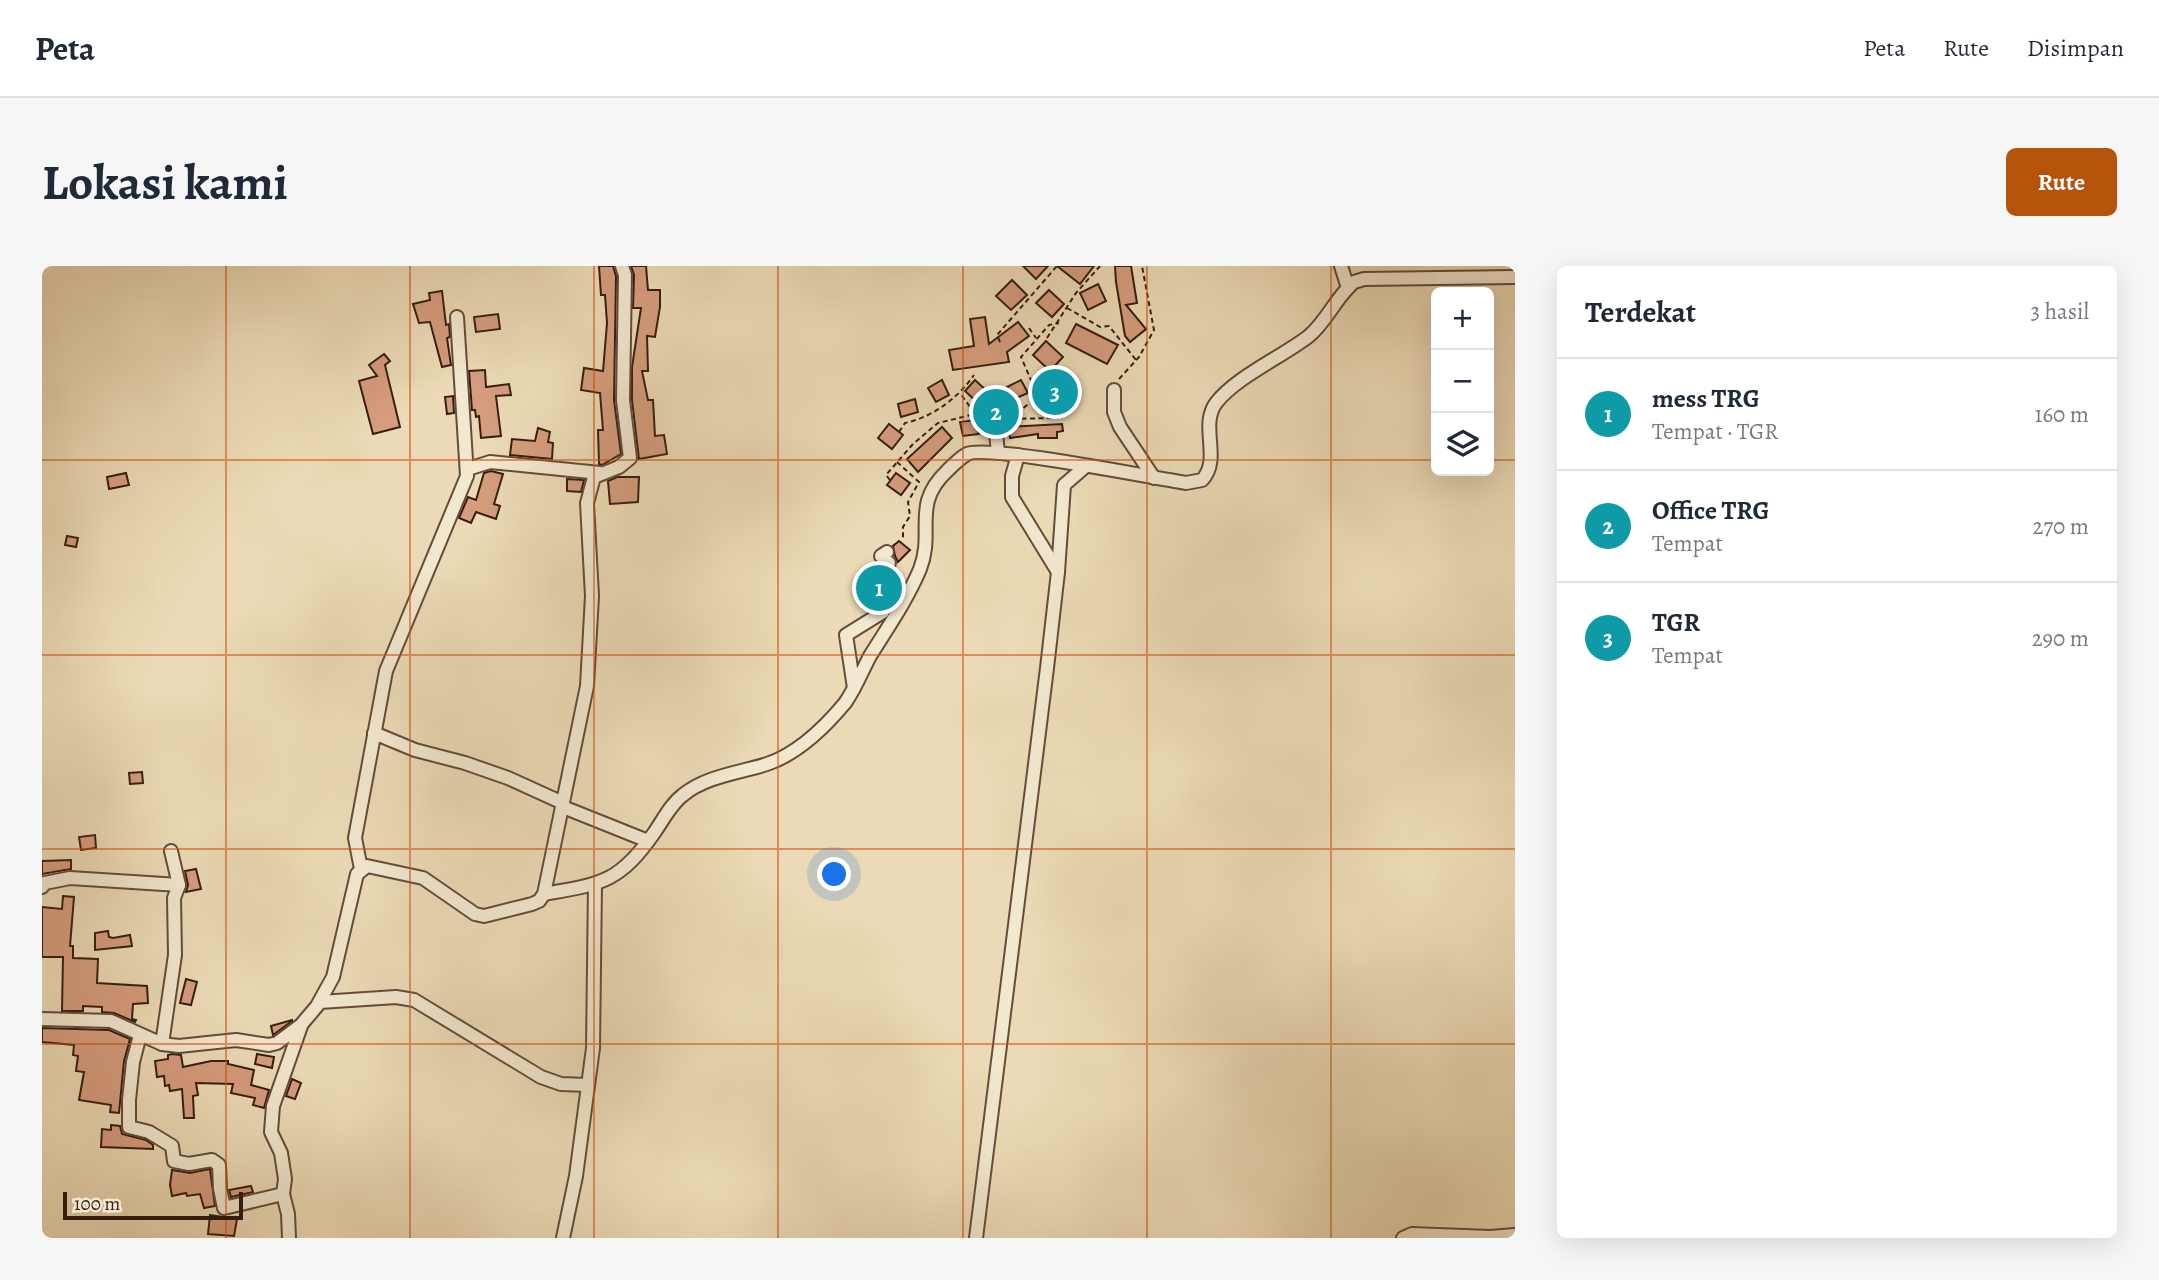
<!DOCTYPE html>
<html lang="id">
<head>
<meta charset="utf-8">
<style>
	:root { --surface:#fff; --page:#f6f6f7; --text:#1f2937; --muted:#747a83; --line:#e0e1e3; --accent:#b45309 }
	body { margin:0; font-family:Alegreya,serif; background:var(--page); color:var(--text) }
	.controls { position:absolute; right:21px; top:21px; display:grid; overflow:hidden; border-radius:10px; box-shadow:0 7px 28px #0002 }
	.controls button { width:63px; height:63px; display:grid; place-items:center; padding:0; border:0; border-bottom:2px solid var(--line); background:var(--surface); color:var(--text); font:35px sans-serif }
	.scale { position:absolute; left:21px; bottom:18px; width:180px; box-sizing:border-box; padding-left:7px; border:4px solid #371d11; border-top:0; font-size:19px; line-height:24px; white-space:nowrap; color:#371d11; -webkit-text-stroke:5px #f2e7cf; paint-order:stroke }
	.you { position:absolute; left:793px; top:609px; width:24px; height:24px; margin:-18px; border:5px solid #fff; border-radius:50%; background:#1a73e8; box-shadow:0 0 0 10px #1a73e833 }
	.badge { display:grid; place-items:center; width:46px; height:46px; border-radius:50%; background:var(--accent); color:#fff; font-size:23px; font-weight:700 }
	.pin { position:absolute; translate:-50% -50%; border:4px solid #fff; box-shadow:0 2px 7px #0006 }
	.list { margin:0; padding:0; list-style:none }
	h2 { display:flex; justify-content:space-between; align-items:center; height:91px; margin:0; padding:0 28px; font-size:30px }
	h2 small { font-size:23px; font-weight:400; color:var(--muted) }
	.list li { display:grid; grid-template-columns:46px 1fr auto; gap:21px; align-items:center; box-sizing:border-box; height:112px; padding:0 28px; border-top:2px solid var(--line) }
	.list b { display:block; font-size:26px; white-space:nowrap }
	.list p { margin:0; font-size:23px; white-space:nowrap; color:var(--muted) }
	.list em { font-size:23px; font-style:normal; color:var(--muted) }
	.icon { flex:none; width:38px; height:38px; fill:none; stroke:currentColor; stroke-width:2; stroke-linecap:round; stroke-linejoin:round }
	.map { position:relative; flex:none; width:1473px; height:972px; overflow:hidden; border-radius:10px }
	header { display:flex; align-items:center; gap:42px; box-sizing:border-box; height:98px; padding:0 35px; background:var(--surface); border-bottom:2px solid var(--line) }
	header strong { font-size:33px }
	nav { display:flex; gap:38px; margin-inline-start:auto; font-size:24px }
	.intro { display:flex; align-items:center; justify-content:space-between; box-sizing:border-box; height:168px; padding:0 42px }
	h1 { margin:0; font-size:49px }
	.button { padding:18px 32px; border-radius:10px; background:var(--accent); color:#fff; font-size:24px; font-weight:700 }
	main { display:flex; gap:42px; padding:0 42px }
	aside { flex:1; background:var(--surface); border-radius:10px; box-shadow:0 7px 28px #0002 }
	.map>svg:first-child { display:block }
</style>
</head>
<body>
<header>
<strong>Peta</strong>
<nav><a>Peta</a><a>Rute</a><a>Disimpan</a></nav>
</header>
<div class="intro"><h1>Lokasi kami</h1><a class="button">Rute</a></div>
<main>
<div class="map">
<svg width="1473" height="972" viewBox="0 0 1473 972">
	<rect width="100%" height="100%" fill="#ebdab5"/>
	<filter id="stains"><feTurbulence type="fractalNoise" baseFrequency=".00286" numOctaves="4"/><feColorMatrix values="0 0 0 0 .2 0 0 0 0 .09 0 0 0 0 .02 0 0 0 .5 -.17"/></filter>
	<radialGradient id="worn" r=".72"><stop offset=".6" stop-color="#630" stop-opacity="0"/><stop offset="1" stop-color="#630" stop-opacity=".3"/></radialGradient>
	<g fill="#d59c7d" stroke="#371d11" stroke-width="2">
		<polygon points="557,0 571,0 574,10 572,134 579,188 560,199 557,198 556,164 561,164 558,127 539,124 542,102 561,105 565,57 563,29 559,29"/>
		<polygon points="589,0 604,0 606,24 618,24 618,41 613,71 605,70 606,105 600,105 606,134 611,134 613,170 622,169 625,188 597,193 590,134 590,101 599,42 591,42 592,9"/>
		<polygon points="981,0 1006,0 994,13"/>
		<polygon points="1015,0 1052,0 1038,18"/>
		<polygon points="1073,0 1089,0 1095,37 1084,39 1104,63 1088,76 1083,70 1074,16"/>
		<polygon points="970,14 985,29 969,44 954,30"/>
		<polygon points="1056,18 1064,35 1046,44 1038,27"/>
		<polygon points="1007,24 1022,38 1010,51 994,37"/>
		<polygon points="400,25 404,59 407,58 408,71 405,72 409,99 400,101 388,56 377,57 371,38 388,34 387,27"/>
		<polygon points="456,48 458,63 434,66 432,51"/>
		<polygon points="943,51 947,78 976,56 987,70 965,86 967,96 911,104 907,84 932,80 928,53"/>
		<polygon points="1034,58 1076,79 1065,98 1024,77"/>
		<polygon points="1004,75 1021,91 1008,105 991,89"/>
		<polygon points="342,88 348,95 343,99 358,161 331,168 317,115 335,110 327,99"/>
		<polygon points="443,104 444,121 467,118 469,129 454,130 459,170 439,172 437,150 434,151 433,144 430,144 427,105"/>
		<polygon points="1017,112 1027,132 1009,140 1000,120"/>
		<polygon points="900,114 907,129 894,136 886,122"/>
		<polygon points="933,114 945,125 935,136 923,125"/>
		<polygon points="979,114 986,127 972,133 965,121"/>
		<polygon points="411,130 412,147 405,148 403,131"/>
		<polygon points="873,133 876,146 859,151 856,138"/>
		<polygon points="959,137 960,157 938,138"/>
		<polygon points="934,154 937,168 921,170 918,156"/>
		<polygon points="847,158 861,169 850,183 836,172"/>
		<polygon points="1020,158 1021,165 1015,166 1015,172 996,172 996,168 968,172 966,161"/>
		<polygon points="900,161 910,172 876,206 865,193"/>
		<polygon points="496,162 508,166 506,176 511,177 510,193 468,189 470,173 493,175"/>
		<polygon points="449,205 461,208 452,238 458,240 454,253 434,246 429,257 417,252 426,231 434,234 442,207"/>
		<polygon points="84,207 87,219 67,223 65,211"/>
		<polygon points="854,207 868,217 859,229 845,219"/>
		<polygon points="575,211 597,211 596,236 568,238 566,215"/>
		<polygon points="525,213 542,214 539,226 525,225"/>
		<polygon points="25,270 36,272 34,281 23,279"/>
		<polygon points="857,275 868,284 856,296 853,290 851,280"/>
		<polygon points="834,314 840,320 846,320 849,325 841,329 835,326 829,329 825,318"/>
		<polygon points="100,506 101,517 88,518 87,507"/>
		<polygon points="53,569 54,582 39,584 37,571"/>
		<polygon points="29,594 29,603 0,608 0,595"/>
		<polygon points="154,603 159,623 144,626 146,619 143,605"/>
		<polygon points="21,630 32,631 28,680 31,680 31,692 56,693 55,717 105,720 106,737 91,738 90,753 94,754 93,756 72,747 60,746 60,741 41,740 41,745 20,745 21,691 0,691 0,641 20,643"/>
		<polygon points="66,665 67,671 71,672 88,669 90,680 53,684 53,667"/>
		<polygon points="144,713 155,716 149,739 138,737"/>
		<polygon points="250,754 250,755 231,769 229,760"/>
		<polygon points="0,762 67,764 88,773 82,795 77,847 68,846 69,839 37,834 42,806 34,805 36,790 31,789 32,779 0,776"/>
		<polygon points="130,788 139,789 141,801 169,795 186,795 186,798 212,804 209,819 227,824 222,842 211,839 213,832 189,827 191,818 154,817 156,829 151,830 152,852 142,852 140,823 128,825 127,819 123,820 122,810 115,811 113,795 126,793 126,789"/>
		<polygon points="215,788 232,791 230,802 213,798"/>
		<polygon points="250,813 259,817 253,833 244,830"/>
		<polygon points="69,859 78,860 80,868 104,874 111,879 111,883 59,881 60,863 69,864"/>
		<polygon points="168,903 173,940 162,942 158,928 145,930 144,927 130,930 128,919 130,904 148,907"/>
		<polygon points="209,920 211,926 189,931 187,924"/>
		<polygon points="168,949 195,953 192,970 166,968"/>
	</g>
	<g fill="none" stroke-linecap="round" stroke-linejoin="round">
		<g stroke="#644c3a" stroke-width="16">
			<g id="street">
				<polyline points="1299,0 1306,22"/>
				<polyline points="1072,124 1072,146 1078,161 1112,212"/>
				<polyline points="954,167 956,187"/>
				<polyline points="976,189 970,210 970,231 1016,306"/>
				<polyline points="426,203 448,196 558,207"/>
				<polyline points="843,312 841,304 847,297 839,290 845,286"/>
				<polyline points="812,422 804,369 841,346 835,335"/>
				<polyline points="332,467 373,484 423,497 466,512 521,537"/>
				<polyline points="521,541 606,575"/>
				<polyline points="319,603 313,572 344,405 425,210 415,51"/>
				<polyline points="0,621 3,617 28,612 137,619"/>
				<path d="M502 628C559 618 577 617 612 567 621 554 629 538 641 529 664 510 697 507 725 498 755 488 783 461 803 437 813 423 820 405 828 390 846 361 865 334 878 303 893 265 869 239 905 205 911 199 918 192 925 188 943 178 1112 212 1144 217L1160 214C1180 193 1157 160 1174 137 1194 111 1240 91 1267 70 1285 55 1294 31 1312 16L1322 13 1473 11"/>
				<polyline points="278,736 354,731 372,734 499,811 519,818 546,819"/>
				<polyline points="0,753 69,755 120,778 137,780 194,774 227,779 235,777 259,759 275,740 291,711 315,608 325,600 381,612 433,648 442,650 490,638 497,635 502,628 545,420 550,330 545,237 552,211 577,201 588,192 581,134 583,9 580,0"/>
				<polyline points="98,769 91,796 87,834 87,861 107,866 130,880 132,895 147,898 170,894 177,899 178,923 182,942 241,928"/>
				<polyline points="120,778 133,689 132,632 137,619 129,585"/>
				<polyline points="247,972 246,948 241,928 243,913 239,887 229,866 231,840 259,760"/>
				<polyline points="521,972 534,910 551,782 553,619"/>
				<polyline points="934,972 1005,402 1016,306 1022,219 1044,200"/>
				<polyline points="1361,972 1370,968 1448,971 1473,969"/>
			</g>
		</g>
		<g stroke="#371d11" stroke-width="2" stroke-dasharray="5 3.5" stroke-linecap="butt">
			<polyline points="1025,42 1058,61 1067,60 1094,94"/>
			<polyline points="987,62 994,72"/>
			<polyline points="1005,72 1034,27 1058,0"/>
			<polyline points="958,76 955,69 1015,0"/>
			<polyline points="1077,113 1097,91 1112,64 1100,0"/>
			<polyline points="1010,152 968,153 996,130 979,91 1007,59 1017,57"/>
			<path d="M857 166 863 157C891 151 916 132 932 109"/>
			<polyline points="855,196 877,216 866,236 868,250 861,261 861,273"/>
			<polyline points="848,214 844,209 871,178 896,157 933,148 918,127"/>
		</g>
		<use href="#street" stroke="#f2e7cf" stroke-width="12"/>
	</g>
	<path fill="none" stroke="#cd500d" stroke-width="2" stroke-opacity="0.55" d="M184 0V972M368 0V972M552 0V972M736 0V972M921 0V972M1105 0V972M1289 0V972M0 194H1394M1447 194H1473M0 389H1473M0 583H1473M0 778H1473"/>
	<rect width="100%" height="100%" filter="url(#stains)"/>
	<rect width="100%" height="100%" fill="url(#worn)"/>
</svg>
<div class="controls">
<button>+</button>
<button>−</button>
<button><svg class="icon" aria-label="layers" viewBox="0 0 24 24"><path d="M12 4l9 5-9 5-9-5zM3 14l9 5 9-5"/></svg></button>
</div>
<div class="scale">100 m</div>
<div class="you"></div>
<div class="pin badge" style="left:837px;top:322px;background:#0f9aa8">1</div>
<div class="pin badge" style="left:954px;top:146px;background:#0f9aa8">2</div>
<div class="pin badge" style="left:1013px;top:126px;background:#0f9aa8">3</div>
</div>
<aside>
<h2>Terdekat<small>3 hasil</small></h2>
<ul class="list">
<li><span class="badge" style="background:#0f9aa8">1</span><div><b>mess TRG</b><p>Tempat · TGR</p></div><em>160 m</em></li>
<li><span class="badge" style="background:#0f9aa8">2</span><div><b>Office TRG</b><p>Tempat</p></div><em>270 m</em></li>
<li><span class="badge" style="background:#0f9aa8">3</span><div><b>TGR</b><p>Tempat</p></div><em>290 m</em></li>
</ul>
</aside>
</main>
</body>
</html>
